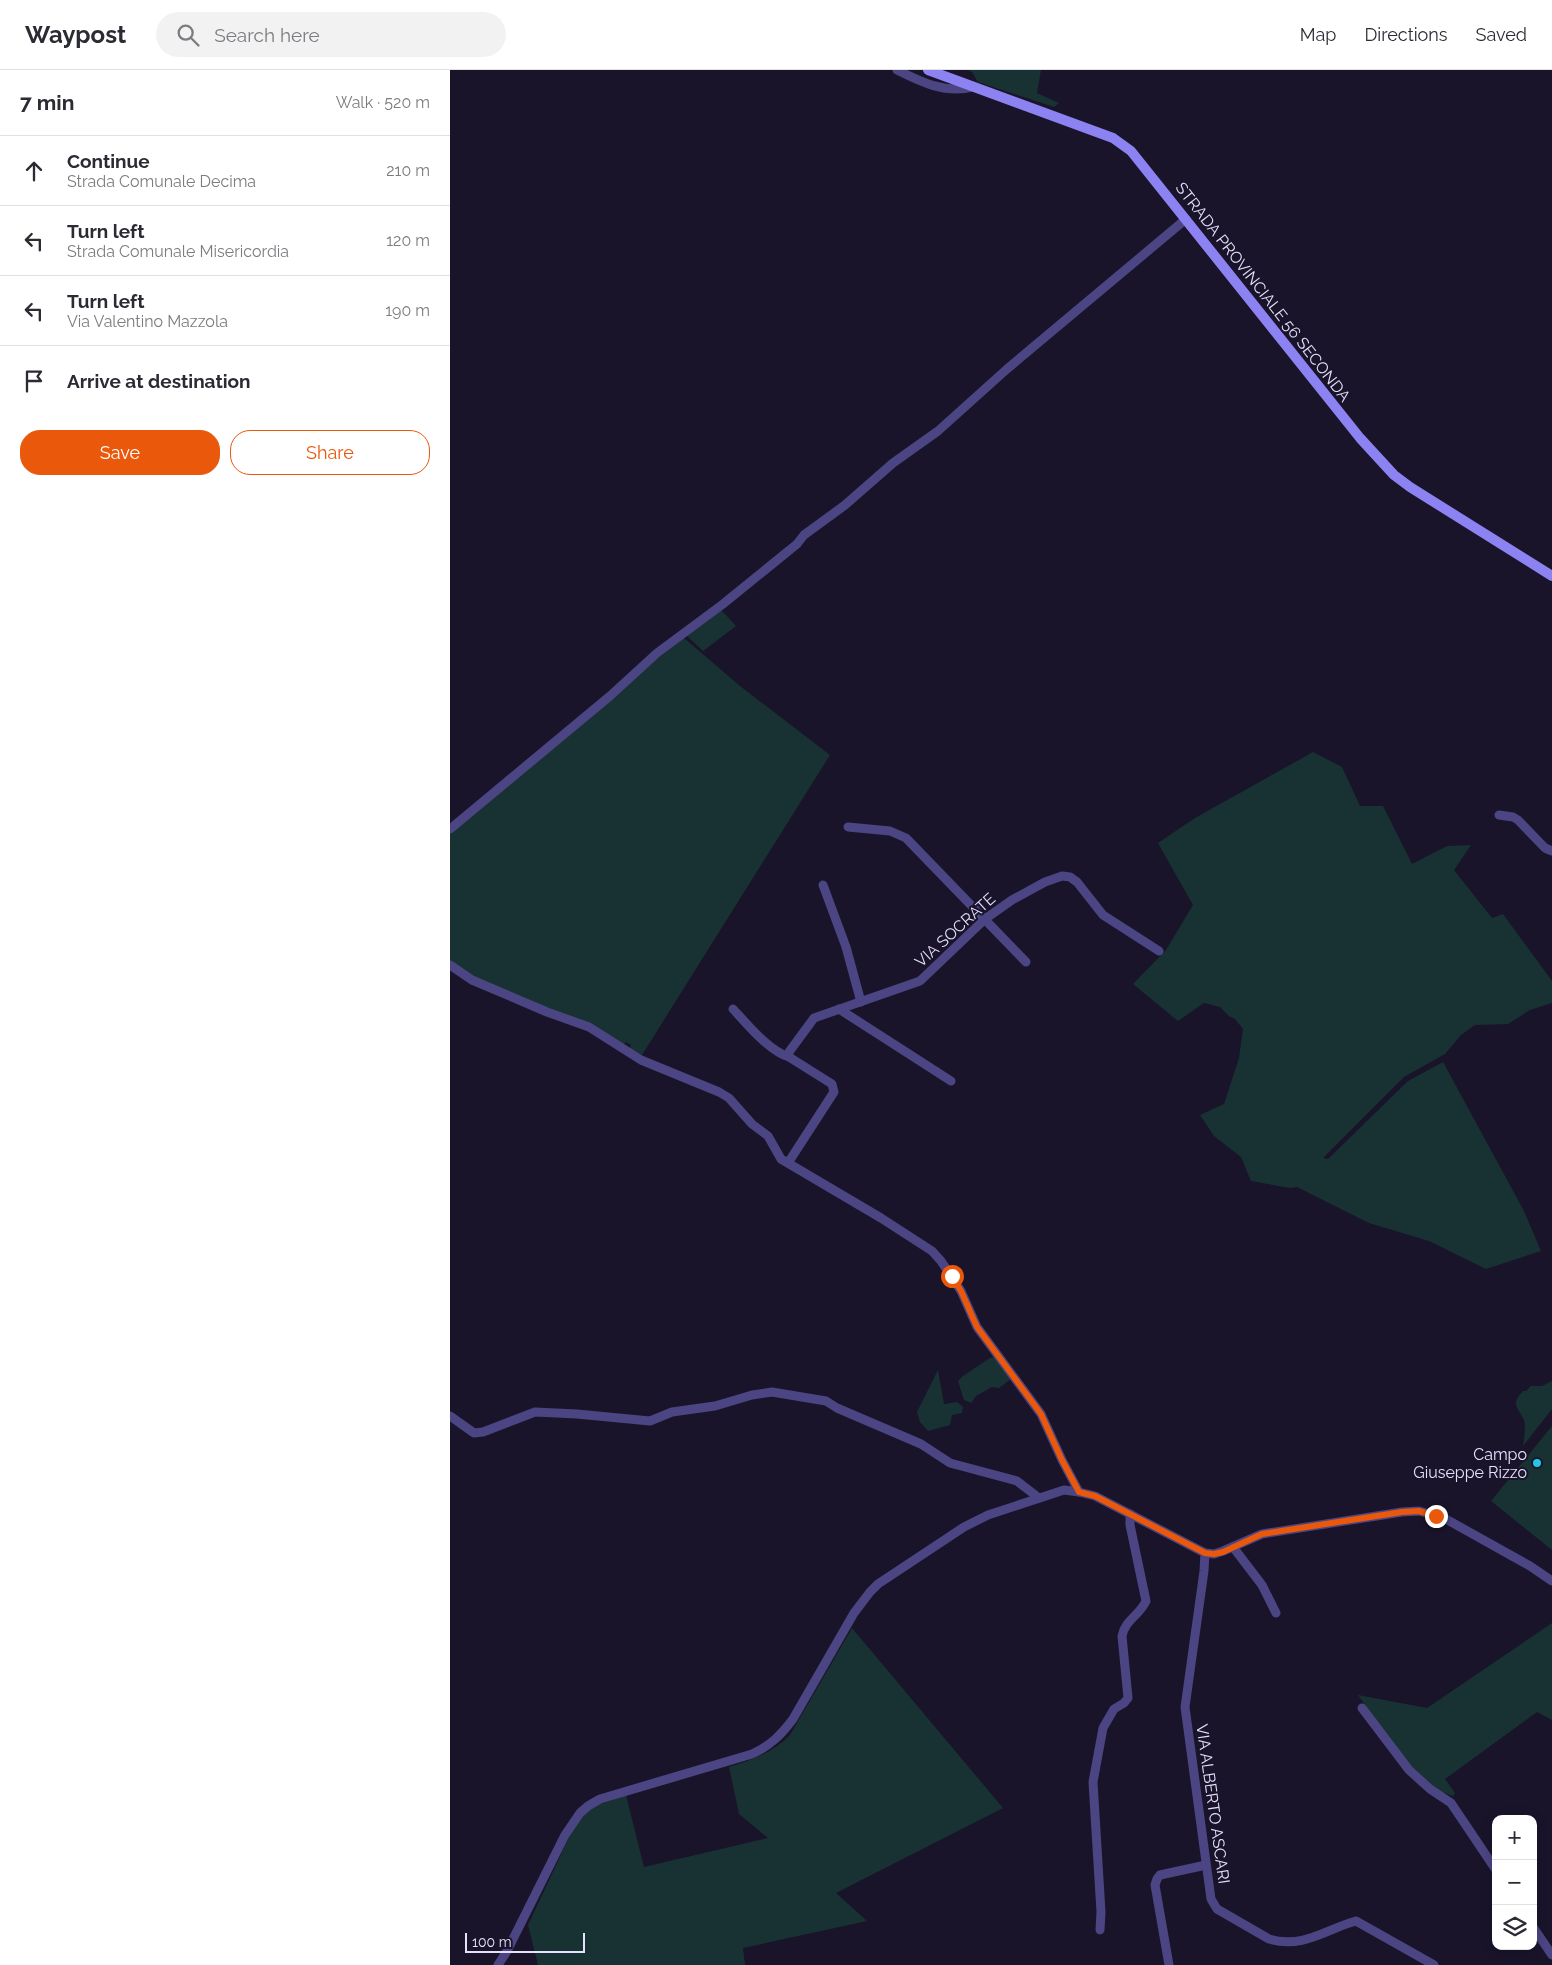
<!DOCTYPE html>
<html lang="en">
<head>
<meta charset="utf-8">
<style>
	:root { --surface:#fff; --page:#f2f2f3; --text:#2b2b33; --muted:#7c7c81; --line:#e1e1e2; --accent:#ea580c }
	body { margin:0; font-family:Raleway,sans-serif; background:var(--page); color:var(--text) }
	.controls { position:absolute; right:15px; bottom:15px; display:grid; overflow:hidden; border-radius:10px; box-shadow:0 2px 12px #0003 }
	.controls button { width:45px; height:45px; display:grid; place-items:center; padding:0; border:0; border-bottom:1px solid var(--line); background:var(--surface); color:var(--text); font:25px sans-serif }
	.scale { position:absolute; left:15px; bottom:12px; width:120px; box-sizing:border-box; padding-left:5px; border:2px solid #e5e0fc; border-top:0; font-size:14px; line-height:18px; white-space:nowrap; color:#e5e0fc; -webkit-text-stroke:4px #19142a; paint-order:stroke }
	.stop { position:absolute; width:15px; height:15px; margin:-11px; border:4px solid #ea580c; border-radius:50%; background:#fff }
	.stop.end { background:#ea580c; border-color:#fff; box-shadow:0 1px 5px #0008 }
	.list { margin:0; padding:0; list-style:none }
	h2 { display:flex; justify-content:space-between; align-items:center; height:65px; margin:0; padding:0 20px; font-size:21px }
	h2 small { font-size:16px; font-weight:400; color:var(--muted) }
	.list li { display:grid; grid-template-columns:32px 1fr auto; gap:15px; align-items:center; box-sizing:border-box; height:70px; padding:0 20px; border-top:1px solid var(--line) }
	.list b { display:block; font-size:19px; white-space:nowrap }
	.list p { margin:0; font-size:16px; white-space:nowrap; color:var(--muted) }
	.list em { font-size:16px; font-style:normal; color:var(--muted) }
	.actions { display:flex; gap:10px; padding:15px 20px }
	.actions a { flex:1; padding:11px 0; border:1px solid var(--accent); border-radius:20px; text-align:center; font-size:18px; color:var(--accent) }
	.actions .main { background:var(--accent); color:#fff }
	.icon { flex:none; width:28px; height:28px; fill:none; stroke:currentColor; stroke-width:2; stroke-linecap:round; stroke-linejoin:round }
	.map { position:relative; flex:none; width:1102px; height:1895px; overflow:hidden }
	header { display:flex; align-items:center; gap:30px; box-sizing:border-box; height:70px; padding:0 25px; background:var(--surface); border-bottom:1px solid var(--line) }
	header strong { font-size:24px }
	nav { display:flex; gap:28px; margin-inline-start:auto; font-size:18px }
	.search { width:350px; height:45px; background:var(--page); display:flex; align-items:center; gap:12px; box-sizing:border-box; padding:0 18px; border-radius:28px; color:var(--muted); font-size:19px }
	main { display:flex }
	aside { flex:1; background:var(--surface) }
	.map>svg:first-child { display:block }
</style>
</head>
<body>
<header>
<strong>Waypost</strong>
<div class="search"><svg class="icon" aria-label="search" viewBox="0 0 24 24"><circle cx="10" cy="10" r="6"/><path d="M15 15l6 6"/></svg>Search here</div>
<nav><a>Map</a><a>Directions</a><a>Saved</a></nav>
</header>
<main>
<aside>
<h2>7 min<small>Walk · 520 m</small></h2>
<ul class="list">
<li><svg class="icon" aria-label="ahead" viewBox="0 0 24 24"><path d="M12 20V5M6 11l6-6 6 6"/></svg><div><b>Continue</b><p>Strada Comunale Decima</p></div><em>210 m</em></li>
<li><svg class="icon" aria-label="left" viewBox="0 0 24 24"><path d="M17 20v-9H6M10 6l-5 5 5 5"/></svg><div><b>Turn left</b><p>Strada Comunale Misericordia</p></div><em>120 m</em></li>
<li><svg class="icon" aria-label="left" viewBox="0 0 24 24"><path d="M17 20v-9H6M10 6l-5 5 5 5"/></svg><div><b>Turn left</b><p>Via Valentino Mazzola</p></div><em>190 m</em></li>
<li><svg class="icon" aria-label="arrive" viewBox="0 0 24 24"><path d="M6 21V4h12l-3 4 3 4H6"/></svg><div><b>Arrive at destination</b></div></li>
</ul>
<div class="actions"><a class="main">Save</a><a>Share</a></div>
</aside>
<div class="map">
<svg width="1102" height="1895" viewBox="0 0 1102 1895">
	<rect width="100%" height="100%" fill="#19142a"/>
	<g fill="#183233">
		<polygon points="518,0 591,0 587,23 609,33 604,37 528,12 522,2"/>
		<polygon points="271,540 286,556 253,581 237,566"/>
		<polygon points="234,568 290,616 380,685 192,985 179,979 181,975 176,972 173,975 24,907 0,891 0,762 184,606"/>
		<polygon points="863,682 892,697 910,736 933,736 962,794 997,776 1021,775 1004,800 1042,848 1053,844 1102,911 1102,933 1080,940 1058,954 1025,955 1011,965 995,984 954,1007 873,1088 878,1089 958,1011 993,992 1074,1141 1091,1181 1036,1199 979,1171 919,1153 847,1117 840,1118 801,1111 791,1087 764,1066 750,1045 774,1034 789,988 793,959 785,949 779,946 770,937 754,933 728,951 683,914 716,880 743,835 708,773 745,748"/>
		<polygon points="544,1287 561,1309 549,1318 542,1317 526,1326 521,1333 514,1330 508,1311 513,1306 540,1288"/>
		<polygon points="488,1300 494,1334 507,1332 513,1337 512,1343 502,1345 500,1355 478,1361 470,1352 467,1342"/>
		<path d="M1102 1311V1339L1073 1376C1074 1369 1076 1357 1074 1350 1068 1337 1060 1335 1073 1321H1076L1081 1316H1092Z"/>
		<polygon points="1102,1356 1102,1480 1041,1431"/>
		<polygon points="1102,1553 1102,1650 1087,1642 995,1709 1005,1723 1003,1726 981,1718 960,1697 908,1625 977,1638"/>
		<path d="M402 1558 553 1738 386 1823 417 1851 293 1878 295 1895H88L78 1855 123 1759 134 1745 144 1737 155 1732 176 1725 194 1797 318 1768 289 1744 279 1697C302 1690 322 1683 340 1665Z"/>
	</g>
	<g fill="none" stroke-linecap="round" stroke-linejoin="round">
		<g stroke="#4b4583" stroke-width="9">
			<path d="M447 0C471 12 495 24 523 17"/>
			<polyline points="1049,745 1063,747 1068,750 1095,778 1102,781"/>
			<polyline points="398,757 440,761 456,768 576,892"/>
			<polyline points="0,759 160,626 207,583 273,534 347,474 354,465 395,435 443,393 488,361 557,299 736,149"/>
			<polyline points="373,815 396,877 411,932"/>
			<polyline points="0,895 22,910 97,942 139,957 191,990 269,1022 279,1028 302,1054 318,1066 331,1089 431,1148 482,1181 491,1191 511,1221 527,1257 591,1344 612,1390 629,1422"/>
			<path d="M283 939C297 954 319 981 339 987"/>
			<polyline points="389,939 501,1011"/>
			<polyline points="338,1093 384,1022 382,1014 339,987 339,982 364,948 470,911 535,849 562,830 595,812 612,806 620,807 627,812 653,845 709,881"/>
			<polyline points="0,1346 24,1363 33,1362 85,1342 127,1344 200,1351 222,1342 265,1336 302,1325 322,1322 376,1331 387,1338 471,1374 500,1393 567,1411 589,1428"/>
			<polyline points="783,1477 812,1515 826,1543"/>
			<path d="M755 1483 754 1501 735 1637 761 1829 767 1839 819 1869C854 1879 876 1859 906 1851L984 1895"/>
			<polyline points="912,1638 959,1700 980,1719 1001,1733 1046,1800"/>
			<polyline points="1083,1857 1102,1885"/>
			<path d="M650 1860 651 1842 643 1712 653 1658 664 1639 674 1633 678 1628 672 1566C675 1550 690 1545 696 1531L680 1455V1444"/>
			<path d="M48 1895 57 1881 115 1765 130 1743 138 1736 150 1729 302 1684C320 1676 331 1665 343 1649L404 1543 420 1522 428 1514 514 1457 538 1445 614 1420 629 1422 645 1426 755 1483 764 1484 773 1481 812 1464 952 1442 969 1441 994 1448 1080 1496 1102 1511"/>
			<polyline points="719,1895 705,1815 707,1809 710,1805 756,1795"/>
		</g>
		<polyline stroke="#8c82f1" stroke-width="10" points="478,0 663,68 681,81 910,368 944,405 960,417 1102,506"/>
	</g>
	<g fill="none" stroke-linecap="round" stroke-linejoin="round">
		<polyline stroke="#ea580c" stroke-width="6" points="502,1206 511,1221 527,1257 591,1344 612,1390 629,1422 645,1426 755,1483 764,1484 773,1482 812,1464 952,1442 969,1441 986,1446"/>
	</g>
	<circle fill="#22c6e6" stroke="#19142a" stroke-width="2" cx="1087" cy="1393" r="5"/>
	<g text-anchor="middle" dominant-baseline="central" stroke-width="4" stroke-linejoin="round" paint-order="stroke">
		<g font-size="16" fill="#e5e0fc" stroke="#19142a">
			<text transform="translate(813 222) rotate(52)">STRADA PROVINCIALE 56 SECONDA</text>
			<text transform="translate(505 860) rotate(-42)">VIA SOCRATE</text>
			<text transform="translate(763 1734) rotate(82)">VIA ALBERTO ASCARI</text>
		</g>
		<g font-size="16" fill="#e5e0fc" stroke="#19142a" text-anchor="end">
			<text x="1077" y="1384">Campo<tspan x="1077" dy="18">Giuseppe Rizzo</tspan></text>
		</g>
	</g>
</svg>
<div class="controls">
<button>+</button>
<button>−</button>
<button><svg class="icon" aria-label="layers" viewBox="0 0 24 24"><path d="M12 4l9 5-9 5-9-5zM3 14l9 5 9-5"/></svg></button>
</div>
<div class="scale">100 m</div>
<div class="stop" style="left:502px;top:1206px"></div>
<div class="stop end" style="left:986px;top:1446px"></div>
</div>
</main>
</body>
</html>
